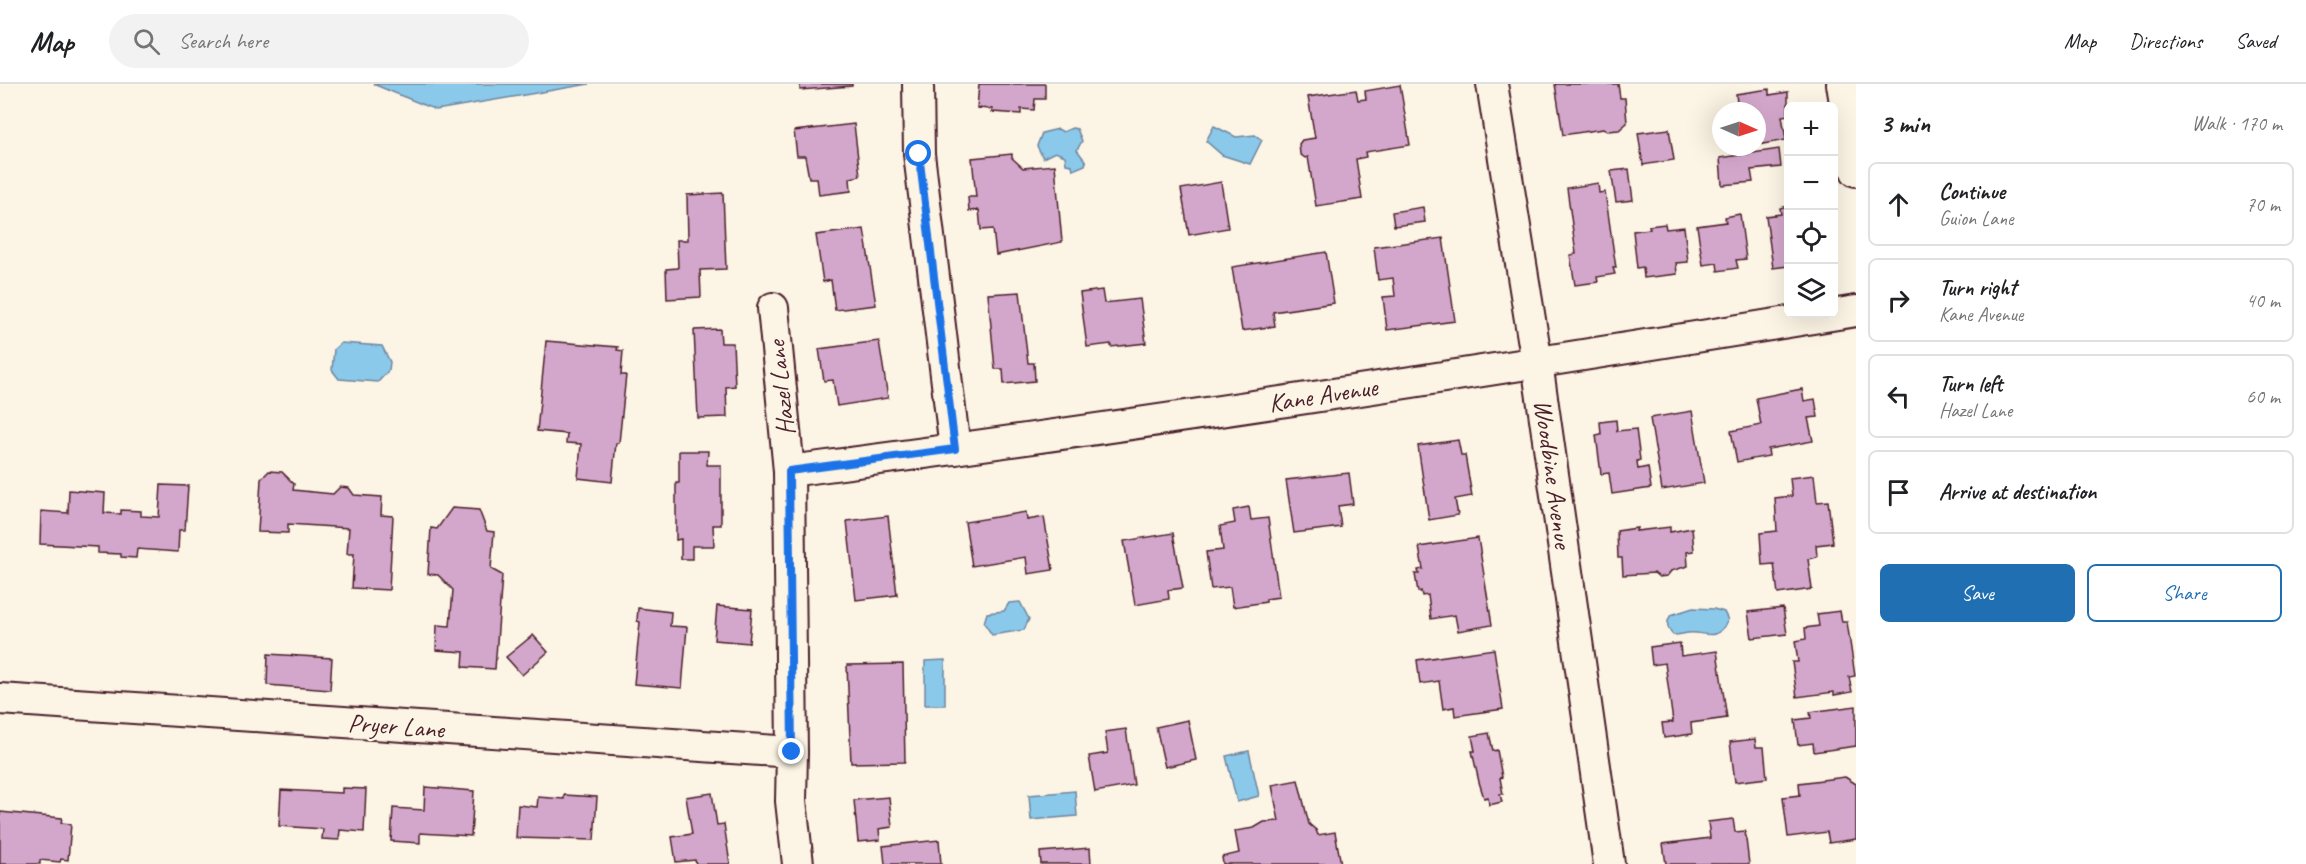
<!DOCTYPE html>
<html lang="en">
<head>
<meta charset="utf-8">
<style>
	:root { --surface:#fff; --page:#f2f2f2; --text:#202124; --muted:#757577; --line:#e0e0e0; --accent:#1f6fb2 }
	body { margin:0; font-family:Caveat,sans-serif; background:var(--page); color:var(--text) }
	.controls { position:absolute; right:18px; top:18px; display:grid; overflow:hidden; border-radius:9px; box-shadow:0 6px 24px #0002 }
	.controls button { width:54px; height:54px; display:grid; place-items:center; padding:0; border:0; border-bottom:2px solid var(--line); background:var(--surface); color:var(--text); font:30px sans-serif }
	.compass { position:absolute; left:1712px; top:18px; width:54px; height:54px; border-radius:50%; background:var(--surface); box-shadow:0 6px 24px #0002; rotate:93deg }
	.stop { position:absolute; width:18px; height:18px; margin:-14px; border:4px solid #1a73e8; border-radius:50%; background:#fff }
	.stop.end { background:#1a73e8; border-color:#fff; box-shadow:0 2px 6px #0008 }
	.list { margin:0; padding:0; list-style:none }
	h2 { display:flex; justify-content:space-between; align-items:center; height:78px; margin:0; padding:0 24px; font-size:26px }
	h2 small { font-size:20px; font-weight:400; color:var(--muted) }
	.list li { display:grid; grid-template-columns:39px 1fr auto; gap:18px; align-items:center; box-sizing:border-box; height:84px; margin:0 12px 12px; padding:0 12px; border:2px solid var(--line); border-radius:9px }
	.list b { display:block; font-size:22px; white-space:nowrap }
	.list p { margin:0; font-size:20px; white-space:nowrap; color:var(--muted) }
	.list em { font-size:20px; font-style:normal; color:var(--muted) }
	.actions { display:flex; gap:12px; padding:18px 24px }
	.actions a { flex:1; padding:14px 0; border:2px solid var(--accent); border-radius:9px; text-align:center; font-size:21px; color:var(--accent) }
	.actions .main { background:var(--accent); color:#fff }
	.icon { flex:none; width:33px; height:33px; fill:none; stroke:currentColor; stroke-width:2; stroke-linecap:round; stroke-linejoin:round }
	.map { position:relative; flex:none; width:1856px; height:780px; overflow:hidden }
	header { display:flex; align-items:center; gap:36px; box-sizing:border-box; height:84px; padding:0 30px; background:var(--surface); border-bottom:2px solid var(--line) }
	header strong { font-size:28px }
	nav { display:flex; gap:33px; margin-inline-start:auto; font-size:21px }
	.search { width:420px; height:54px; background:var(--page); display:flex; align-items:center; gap:15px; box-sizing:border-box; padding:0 21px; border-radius:33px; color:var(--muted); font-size:22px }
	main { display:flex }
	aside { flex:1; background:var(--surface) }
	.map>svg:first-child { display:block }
</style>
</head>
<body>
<header>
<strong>Map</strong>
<div class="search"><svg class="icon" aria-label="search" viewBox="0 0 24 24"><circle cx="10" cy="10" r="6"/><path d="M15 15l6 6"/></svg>Search here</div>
<nav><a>Map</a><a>Directions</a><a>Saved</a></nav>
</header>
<main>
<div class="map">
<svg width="1856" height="780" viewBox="0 0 1856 780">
	<rect width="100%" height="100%" fill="#fcf5e5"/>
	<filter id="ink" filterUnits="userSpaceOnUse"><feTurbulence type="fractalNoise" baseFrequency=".0167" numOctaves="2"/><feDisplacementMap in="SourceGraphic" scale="12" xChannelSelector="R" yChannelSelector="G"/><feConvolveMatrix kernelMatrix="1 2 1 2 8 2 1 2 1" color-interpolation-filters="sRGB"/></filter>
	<g filter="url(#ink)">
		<g fill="#8ac9ea" stroke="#70859e" stroke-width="1.5">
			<polygon points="373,0 589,0 436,26"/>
			<polygon points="1214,42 1236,53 1255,51 1262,56 1250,80 1222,71 1206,57"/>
			<polygon points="1072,44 1077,45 1082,57 1077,66 1086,78 1085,81 1073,86 1072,81 1066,80 1065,72 1055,68 1043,74 1037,62 1042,49 1058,45 1063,48"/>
			<polygon points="341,259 382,262 390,278 389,286 378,298 339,295 332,286 334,265"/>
			<polygon points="1020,518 1029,535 1024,546 992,551 984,539 987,529 1004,527 1009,519"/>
			<path d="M1693 524 1714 525 1724 528 1728 536C1716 560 1706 547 1688 549 1682 550 1679 551 1673 551 1667 545 1666 538 1671 531Z"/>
			<polygon points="945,576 945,621 925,621 925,577"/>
			<polygon points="1249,667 1259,712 1237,718 1226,672"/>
			<polygon points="1075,707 1077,732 1031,736 1029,711"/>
		</g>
		<g fill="#d3a7cb" stroke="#4a1f2b" stroke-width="1.5">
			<polygon points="800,0 852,0 852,2 800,6"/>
			<polygon points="979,0 1045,0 1045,15 1035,15 1034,26 1021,25 1021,30 992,28 992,25 977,24"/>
			<polygon points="1555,0 1618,0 1620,14 1625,14 1627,39 1619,46 1607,47 1603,45 1563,51"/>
			<polygon points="1400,1 1410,61 1365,68 1366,73 1356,75 1362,115 1316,122 1308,73 1305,74 1300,70 1299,60 1302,56 1315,54 1308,13 1356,6 1358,16 1366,15 1365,7"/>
			<polygon points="1769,5 1769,11 1788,8 1788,31 1782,32 1786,56 1757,61 1757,27 1727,27 1726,21 1737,19 1736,10"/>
			<polygon points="854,40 860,92 850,94 851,107 819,111 817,94 809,94 805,72 797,72 794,47"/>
			<polygon points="1669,45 1674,76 1643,81 1638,49"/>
			<polygon points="1779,65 1781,83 1751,86 1753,98 1722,101 1720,74"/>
			<polygon points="1012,70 1012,74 1023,84 1055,81 1062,158 996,171 993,145 981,146 979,126 969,127 968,113 976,113 972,74"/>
			<polygon points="1629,85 1633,116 1616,118 1611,87"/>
			<polygon points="1221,98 1228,144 1189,151 1181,105"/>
			<polygon points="1598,99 1599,109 1605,108 1616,184 1613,184 1615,190 1597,193 1598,198 1575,201 1570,171 1576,170 1567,104"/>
			<polygon points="723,109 726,185 700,186 701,213 667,215 666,185 678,184 677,156 688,156 687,111"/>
			<polygon points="1788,122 1788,182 1773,184 1766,132 1781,130 1780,124"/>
			<polygon points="1423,123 1425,138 1394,142 1392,128"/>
			<polygon points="1740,130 1746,175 1736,176 1738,184 1718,187 1717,179 1703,181 1697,142 1726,138 1725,133"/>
			<polygon points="1665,140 1666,145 1684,143 1688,178 1676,179 1677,190 1644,194 1643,183 1637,184 1633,147 1650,145 1649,142"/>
			<polygon points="864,145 876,221 835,226 831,196 823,198 816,151"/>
			<polygon points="1443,154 1455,237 1387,246 1383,213 1395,212 1393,194 1378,196 1374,163"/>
			<polygon points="1326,168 1334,219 1273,228 1275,242 1242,247 1232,183"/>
			<polygon points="1102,206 1104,219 1140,215 1146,259 1111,263 1111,260 1087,263 1080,209"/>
			<polygon points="1020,208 1028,279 1034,279 1035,297 1004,300 1003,285 995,285 988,210"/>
			<polygon points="720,245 721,259 733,259 735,302 726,303 727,333 698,334 694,246"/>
			<polygon points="546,257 618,263 617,266 623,267 621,291 626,291 619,359 616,359 612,398 578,394 581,360 566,359 567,350 537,347"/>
			<polygon points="879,257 888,314 837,322 833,296 824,297 819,265"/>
			<polygon points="1802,305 1804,317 1815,315 1818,333 1808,334 1813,357 1768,365 1769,372 1737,378 1731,347 1761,341 1756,314"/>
			<polygon points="1692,327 1704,399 1662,406 1650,334"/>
			<polygon points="1616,336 1617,347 1636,345 1640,376 1637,377 1638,385 1648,383 1651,404 1612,410 1609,389 1601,390 1596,351 1601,350 1600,338"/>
			<polygon points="1458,356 1461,371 1465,371 1472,412 1455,415 1458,431 1429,436 1418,362"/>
			<polygon points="679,367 708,367 707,381 721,381 721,441 713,441 714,462 692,462 692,475 681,475 681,455 676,456 676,399 679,399"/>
			<polygon points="269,387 282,388 294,400 293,406 333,410 340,403 349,404 354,411 382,413 381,431 393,432 389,506 352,504 354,470 347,470 349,444 288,440 288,449 258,448 261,395"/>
			<polygon points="1349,389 1353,420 1338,422 1341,443 1294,449 1286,396"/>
			<polygon points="1814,391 1817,418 1828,417 1833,459 1816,461 1817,473 1808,475 1812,505 1778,510 1774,480 1762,481 1760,449 1777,447 1775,414 1792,412 1790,394"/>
			<polygon points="161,401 188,402 185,446 179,446 178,468 137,465 136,474 121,473 121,470 98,469 98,463 40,460 41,427 68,429 69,406 105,409 104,429 121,430 121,426 141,427 141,432 159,433"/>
			<polygon points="1249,423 1251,436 1268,434 1279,513 1266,515 1266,518 1233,523 1230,503 1211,505 1206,468 1223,466 1220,442 1235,439 1233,426"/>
			<polygon points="452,424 479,426 487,447 494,448 491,485 502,491 495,585 463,583 464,568 436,566 437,541 450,542 453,506 438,491 428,490 431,444 437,445"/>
			<polygon points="1026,428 1027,436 1044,433 1053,486 1028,490 1026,473 972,482 965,438"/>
			<polygon points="888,432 897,511 856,516 847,437"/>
			<polygon points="1670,443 1670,448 1692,444 1694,467 1687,468 1688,482 1671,487 1667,492 1659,493 1654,489 1623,491 1622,474 1618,474 1617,447 1637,444 1636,447"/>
			<polygon points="1173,449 1183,504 1168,506 1169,515 1135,521 1124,457"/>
			<polygon points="1478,454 1492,541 1458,547 1455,531 1431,535 1428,511 1422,512 1421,507 1418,508 1415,490 1419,490 1418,486 1423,485 1419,463"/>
			<polygon points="717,522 752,525 749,559 714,556"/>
			<polygon points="638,524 671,528 670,542 687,543 682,604 634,600 640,538 637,537"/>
			<polygon points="1783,524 1787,550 1752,554 1748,528"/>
			<polygon points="1840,527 1842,538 1847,538 1855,592 1849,593 1852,608 1834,611 1834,608 1797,613 1792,578 1798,578 1795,557 1806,555 1805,544 1819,542 1817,530"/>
			<polygon points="533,551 548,568 522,591 506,573"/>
			<polygon points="1680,559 1681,572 1717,567 1727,634 1691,639 1692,650 1664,654 1662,639 1673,638 1665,579 1652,581 1650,563"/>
			<polygon points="1494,565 1503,625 1455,632 1454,623 1443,625 1439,597 1420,600 1417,576"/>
			<polygon points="268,570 332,574 330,606 267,601"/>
			<polygon points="903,580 905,678 851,679 847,581"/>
			<polygon points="1856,622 1856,662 1814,668 1813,659 1798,661 1795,636 1811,634 1810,628"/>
			<polygon points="1188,636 1196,676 1165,683 1156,643"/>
			<polygon points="1126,645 1134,701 1095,708 1089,672 1108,669 1105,648"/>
			<polygon points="1489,649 1493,667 1497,666 1502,693 1500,694 1503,710 1500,710 1502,718 1489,721 1488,713 1484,714 1479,698 1472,667 1475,667 1472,652"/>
			<polygon points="1755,655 1756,663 1764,663 1767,694 1735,698 1730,658"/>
			<polygon points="1845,693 1856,700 1856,755 1829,759 1827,748 1788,753 1783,713 1800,711 1799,699"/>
			<polygon points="1298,696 1309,740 1316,746 1318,751 1335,748 1341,780 1223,780 1222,773 1239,769 1235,747 1254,744 1264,738 1279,737 1272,701"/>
			<polygon points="425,703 474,707 471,752 420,749 420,759 391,757 393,724 424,726"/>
			<polygon points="342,704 366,705 364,748 340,746 339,756 322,755 323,745 279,742 281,706 342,709"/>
			<polygon points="712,709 717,741 724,740 730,780 696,780 695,776 676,778 672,753 692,750 686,713"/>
			<polygon points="564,711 597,713 594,756 516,754 518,721 537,723 538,713 564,715"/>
			<polygon points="889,713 892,743 879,745 880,756 858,758 854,716"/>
			<polygon points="0,728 62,734 61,739 71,740 68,776 61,775 60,778 40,776 40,780 0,780"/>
			<polygon points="1733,735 1735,748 1745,747 1749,780 1666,780 1663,760 1710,754 1708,738"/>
			<polygon points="939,756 941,780 885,780 883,762"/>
			<polygon points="1090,764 1091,780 1041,780 1040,768"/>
		</g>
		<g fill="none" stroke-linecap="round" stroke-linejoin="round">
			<g stroke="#4a1f2b" stroke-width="34">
				<g id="minor">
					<polyline points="918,0 919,70 955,365"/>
					<polyline points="1492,0 1537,279 1609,780"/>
					<polyline points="1842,0 1856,87"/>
					<polyline points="773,224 789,387 792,668 791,717 798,780"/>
					<path d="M789 387C1146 341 1501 285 1856 227"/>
					<polyline points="0,615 792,668"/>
				</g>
			</g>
			<use href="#minor" stroke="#fcf5e5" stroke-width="30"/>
		</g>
	</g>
	<g fill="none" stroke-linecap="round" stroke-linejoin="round" filter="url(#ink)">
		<polyline stroke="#1a73e8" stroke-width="8" points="792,668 789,387 955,365 919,70"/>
	</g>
	<g text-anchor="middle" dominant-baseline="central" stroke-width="4.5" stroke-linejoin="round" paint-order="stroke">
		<g font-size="26" fill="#4a1f2b" stroke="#fcf5e5">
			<text transform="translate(781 304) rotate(-96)">Hazel Lane</text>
			<text transform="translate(1323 311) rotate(-9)">Kane Avenue</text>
			<text transform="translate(1553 390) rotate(82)">Woodbine Avenue</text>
			<text transform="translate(396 642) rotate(4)">Pryer Lane</text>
		</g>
	</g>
</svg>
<div class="controls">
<button>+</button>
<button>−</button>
<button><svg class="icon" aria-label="locate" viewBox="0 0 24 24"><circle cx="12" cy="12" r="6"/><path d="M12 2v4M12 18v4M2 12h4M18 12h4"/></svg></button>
<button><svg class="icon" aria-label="layers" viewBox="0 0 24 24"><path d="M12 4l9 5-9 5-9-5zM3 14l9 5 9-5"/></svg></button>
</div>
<svg class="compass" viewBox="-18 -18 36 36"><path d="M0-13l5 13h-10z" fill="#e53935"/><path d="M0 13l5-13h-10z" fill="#757577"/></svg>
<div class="stop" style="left:919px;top:70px"></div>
<div class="stop end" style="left:792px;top:668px"></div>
</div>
<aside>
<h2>3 min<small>Walk · 170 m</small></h2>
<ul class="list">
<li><svg class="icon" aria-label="ahead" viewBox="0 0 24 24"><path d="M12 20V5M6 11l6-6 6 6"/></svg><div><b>Continue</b><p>Guion Lane</p></div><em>70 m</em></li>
<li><svg class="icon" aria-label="right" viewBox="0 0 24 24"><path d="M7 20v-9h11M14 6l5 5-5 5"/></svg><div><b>Turn right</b><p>Kane Avenue</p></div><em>40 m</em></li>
<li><svg class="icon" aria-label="left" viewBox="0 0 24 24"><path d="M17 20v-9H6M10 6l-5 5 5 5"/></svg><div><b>Turn left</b><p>Hazel Lane</p></div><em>60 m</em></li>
<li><svg class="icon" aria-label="arrive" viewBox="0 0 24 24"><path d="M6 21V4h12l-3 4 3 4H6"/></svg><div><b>Arrive at destination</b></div></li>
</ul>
<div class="actions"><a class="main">Save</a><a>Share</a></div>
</aside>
</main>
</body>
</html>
